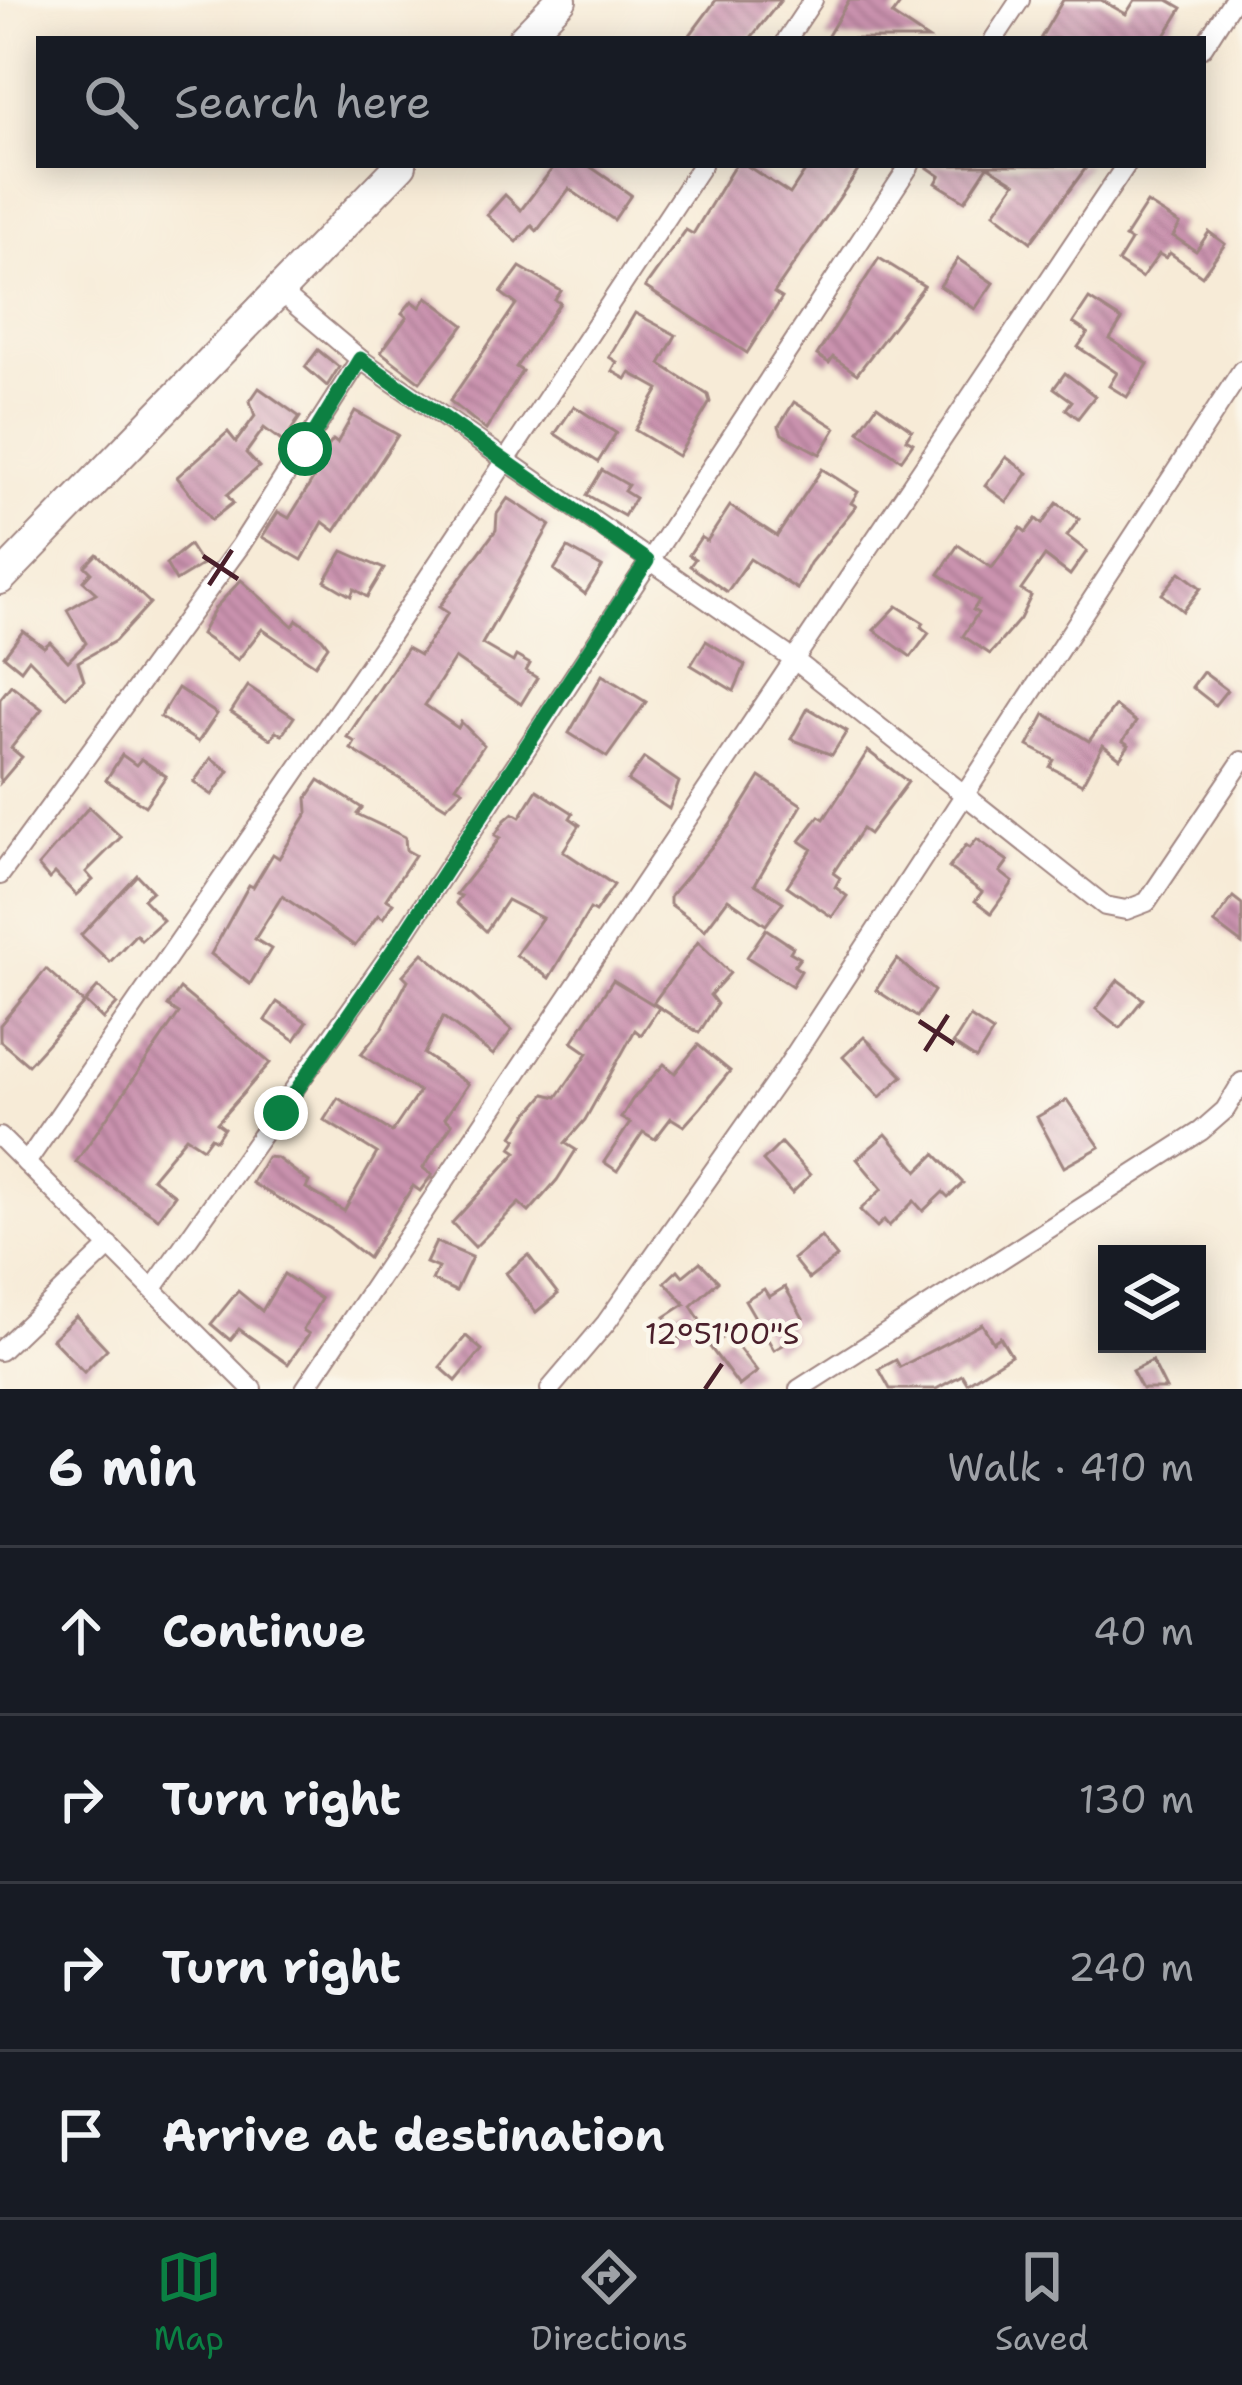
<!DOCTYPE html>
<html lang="en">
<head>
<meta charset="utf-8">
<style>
	:root { --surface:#171b24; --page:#20242c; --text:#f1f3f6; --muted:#9ea1a6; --line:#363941; --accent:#0b8043 }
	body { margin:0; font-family:"Shantell Sans",sans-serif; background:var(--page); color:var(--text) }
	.controls { position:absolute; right:36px; bottom:36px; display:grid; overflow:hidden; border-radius:0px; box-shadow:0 6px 30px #0003 }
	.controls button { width:108px; height:108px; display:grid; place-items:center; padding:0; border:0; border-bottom:3px solid var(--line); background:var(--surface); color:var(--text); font:60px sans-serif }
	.stop { position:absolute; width:36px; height:36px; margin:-27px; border:9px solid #0b8043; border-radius:50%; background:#fff }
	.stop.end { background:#0b8043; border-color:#fff; box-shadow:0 3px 12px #0008 }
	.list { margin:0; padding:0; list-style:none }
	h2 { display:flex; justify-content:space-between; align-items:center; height:156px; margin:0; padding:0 48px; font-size:51px }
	h2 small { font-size:39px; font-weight:400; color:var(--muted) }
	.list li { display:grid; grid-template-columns:78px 1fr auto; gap:36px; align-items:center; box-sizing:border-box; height:168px; padding:0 48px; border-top:3px solid var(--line) }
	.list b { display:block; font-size:45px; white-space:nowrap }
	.list em { font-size:39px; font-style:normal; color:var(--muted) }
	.icon { flex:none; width:66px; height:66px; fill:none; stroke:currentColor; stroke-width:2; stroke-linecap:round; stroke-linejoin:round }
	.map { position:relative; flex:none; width:1242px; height:1389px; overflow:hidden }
	.search { position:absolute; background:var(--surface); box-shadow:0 6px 30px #0003; left:36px; right:36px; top:36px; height:132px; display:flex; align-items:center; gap:30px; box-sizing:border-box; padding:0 42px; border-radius:0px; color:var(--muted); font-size:45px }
	.sheet { height:828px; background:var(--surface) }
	nav { display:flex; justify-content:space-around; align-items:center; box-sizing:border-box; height:168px; border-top:3px solid var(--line); background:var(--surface); font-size:33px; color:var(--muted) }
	nav a { display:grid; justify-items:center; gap:6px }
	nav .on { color:var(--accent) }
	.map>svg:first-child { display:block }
</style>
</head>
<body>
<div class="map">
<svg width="1242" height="1389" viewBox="0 0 1242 1389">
	<defs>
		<pattern id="building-back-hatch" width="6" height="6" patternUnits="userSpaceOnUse" patternTransform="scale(3)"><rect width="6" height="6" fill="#ca93af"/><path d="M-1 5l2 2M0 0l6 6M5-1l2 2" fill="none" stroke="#a6778f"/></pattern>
	</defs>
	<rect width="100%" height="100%" fill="#fbf7ec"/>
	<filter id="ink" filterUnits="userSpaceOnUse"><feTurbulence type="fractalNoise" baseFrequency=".00833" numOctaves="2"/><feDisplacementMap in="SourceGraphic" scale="24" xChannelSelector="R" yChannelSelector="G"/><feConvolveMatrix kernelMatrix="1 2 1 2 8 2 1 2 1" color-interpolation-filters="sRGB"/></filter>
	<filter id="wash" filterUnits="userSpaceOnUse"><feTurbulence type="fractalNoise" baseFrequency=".004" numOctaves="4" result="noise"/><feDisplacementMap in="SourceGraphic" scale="48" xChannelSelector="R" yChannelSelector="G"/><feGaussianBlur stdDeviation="2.7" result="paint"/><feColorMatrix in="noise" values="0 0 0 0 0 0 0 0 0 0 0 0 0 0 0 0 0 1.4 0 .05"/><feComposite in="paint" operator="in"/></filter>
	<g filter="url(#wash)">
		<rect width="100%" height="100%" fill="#f7ebd7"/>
		<g id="blocks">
			<g fill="url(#building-back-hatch)">
				<polygon points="716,0 781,0 750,39 687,39"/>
				<polygon points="849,0 903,0 892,15 928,39 826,39"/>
				<polygon points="1063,0 1101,0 1126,14 1135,0 1168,0 1182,8 1163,39 1040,39"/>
				<polygon points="555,165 588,165 631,195 614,220 569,189 537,231 532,226 517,242 487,215 505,195 521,210"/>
				<polygon points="735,165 746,165 790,194 809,165 862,165 774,293 782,298 747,353 645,287 686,230 693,234"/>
				<polygon points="924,165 1088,165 1031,242 994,213 1015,183 988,166 965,201 936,183 940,176"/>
				<polygon points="1147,203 1180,224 1173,236 1196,251 1209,232 1225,244 1202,276 1170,253 1166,258 1159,254 1142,278 1118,262 1131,241 1125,237"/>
				<polygon points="879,258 924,286 857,374 833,357 829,363 817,355"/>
				<polygon points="958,259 993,283 975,309 940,286"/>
				<polygon points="520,267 561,291 555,300 560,303 516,367 522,371 486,430 450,401 516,304 501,293"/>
				<polygon points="427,297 464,325 420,382 381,352 407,317 402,313 412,301 420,307"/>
				<polygon points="1089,299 1122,320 1110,339 1148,364 1127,397 1109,386 1117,373 1078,347 1088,333 1073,323"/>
				<polygon points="635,313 676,335 660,364 708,395 710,402 678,456 635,430 659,389 630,373 626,379 612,371 617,362 609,357"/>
				<polygon points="318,350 339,367 327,386 305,367"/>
				<polygon points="1065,373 1095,396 1078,418 1066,409 1072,401 1054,388"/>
				<polygon points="259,388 300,417 283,442 264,428 246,453 259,467 227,495 233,503 211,520 177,477 228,432 236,442 255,416 250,401"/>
				<polygon points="794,402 836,428 820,454 782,434 779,426"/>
				<polygon points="877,405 912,430 906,439 913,443 901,460 859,431"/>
				<polygon points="574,406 616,433 598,462 555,434"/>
				<polygon points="355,411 398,435 335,531 323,522 302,560 262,537 278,512 289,518 320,468 315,464 333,440 337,443"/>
				<polygon points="1006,457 1028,473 1007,502 985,486"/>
				<polygon points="822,469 858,492 851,503 856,506 810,563 797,589 750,559 727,592 690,566 695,559 689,555 701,537 707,541 730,506 777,536"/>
				<polygon points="602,470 628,485 624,491 635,498 624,516 587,495"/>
				<polygon points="508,498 550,525 482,644 513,662 516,656 530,664 526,671 537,678 521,704 455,658 425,705 458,728 461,722 484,745 456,786 463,790 446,807 351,749 355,742 347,737 407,648 420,655 448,613 439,607 496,530 497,514"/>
				<polygon points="1057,503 1079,519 1067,536 1087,551 1070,575 1045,556 1021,590 1031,596 1020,619 990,654 963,636 978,613 973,610 979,601 939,574 958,545 992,568 1021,528 1026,532 1036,519 1042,524"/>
				<polygon points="189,545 202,565 176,581 166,564"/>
				<polygon points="568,548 602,567 585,594 554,570"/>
				<polygon points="343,551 384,569 367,597 354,589 351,596 325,581"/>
				<polygon points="97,554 150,603 115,641 78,662 84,680 66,697 29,659 21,670 4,656 23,631 44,647 50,642 68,661 86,643 67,610 96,593 83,581 91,572 85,566"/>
				<polygon points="1180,572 1201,588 1183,611 1162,594"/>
				<polygon points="241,580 293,626 297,620 322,638 328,646 315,665 262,629 238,660 201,634 215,608"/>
				<polygon points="897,606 924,623 921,627 929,633 911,657 874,630"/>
				<polygon points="706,641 745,665 734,691 691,665"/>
				<polygon points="1203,672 1227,690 1215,705 1192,687"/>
				<polygon points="602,675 646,702 607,757 569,733"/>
				<polygon points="11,685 42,709 11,748 22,757 0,783 0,699"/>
				<polygon points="248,686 294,717 282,735 276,731 271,739 231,712"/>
				<polygon points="178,688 217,714 198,742 160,717"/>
				<polygon points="1115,706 1136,722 1123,741 1129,745 1120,758 1103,745 1082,784 1050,767 1054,760 1028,746 1045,714 1089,741"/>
				<polygon points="808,708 847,731 832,755 791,739"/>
				<polygon points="868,751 908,782 869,834 862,829 833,873 840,878 835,887 847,896 832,917 787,886 812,849 800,841 819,816 824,819"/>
				<polygon points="122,755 136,765 141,759 166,776 145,806 106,780"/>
				<polygon points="211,758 229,771 212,795 194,782"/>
				<polygon points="644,758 679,782 669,809 628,781"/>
				<polygon points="760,777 802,805 755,884 783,902 766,925 728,899 705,930 670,904 670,896 730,825"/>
				<polygon points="319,780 362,808 357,814 405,837 406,850 415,855 386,899 393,903 383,918 378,915 355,946 282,896 255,939 271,949 250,984 211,954 249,885 253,887 273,854 279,858 308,812 307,798"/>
				<polygon points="537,790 573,813 570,818 580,825 563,851 614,885 595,912 590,909 549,978 516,955 542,918 507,900 486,931 456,903 461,896 456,894 500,838 495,835 505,820 513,813 520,817"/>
				<polygon points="89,807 121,837 86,872 93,880 76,895 55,873 49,879 38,866"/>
				<polygon points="977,839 1008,861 1000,872 1013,882 991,913 975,901 982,892 949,868 966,845 970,848"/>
				<polygon points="137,875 152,891 143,899 163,920 141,940 136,934 110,962 81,935"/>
				<polygon points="1233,897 1242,904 1242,944 1214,923"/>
				<polygon points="766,929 793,947 790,952 800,958 794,966 801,971 792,986 747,957"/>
				<polygon points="698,942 730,973 710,995 717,1004 699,1033 653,1003"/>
				<polygon points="423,953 512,1030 493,1055 443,1017 424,1054 468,1084 445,1118 452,1124 423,1168 432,1175 420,1191 413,1186 368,1258 331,1229 252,1183 267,1157 277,1158 309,1182 306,1188 344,1211 377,1153 324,1120 338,1098 392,1132 419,1092 361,1054 383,1027 408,980 403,975"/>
				<polygon points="897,959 934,991 917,1017 876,990"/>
				<polygon points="46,969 84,1003 28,1065 0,1041 0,1025"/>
				<polygon points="613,980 659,1008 641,1035 635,1030 585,1120 565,1143 576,1150 557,1180 529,1212 519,1203 475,1247 452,1223 517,1152 511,1148 517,1139 513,1136 527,1115 545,1094 557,1097 588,1053 572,1042"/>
				<polygon points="1118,980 1143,999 1120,1028 1096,1009"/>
				<polygon points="98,987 117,1004 103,1019 85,1002"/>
				<polygon points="180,989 270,1063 217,1123 224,1128 216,1140 211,1137 203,1148 186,1137 152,1178 175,1195 158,1218 76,1162 179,1013 168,1006"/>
				<polygon points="277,1002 307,1022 295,1040 265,1020"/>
				<polygon points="970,1017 993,1032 976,1059 953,1044"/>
				<polygon points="864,1037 903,1076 880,1097 843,1057"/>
				<polygon points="698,1045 730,1071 701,1107 684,1126 671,1118 655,1139 643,1132 617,1171 604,1162 630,1123 621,1118 632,1100 664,1064 675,1073"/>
				<polygon points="1067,1100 1100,1147 1064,1167 1037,1117"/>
				<polygon points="886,1134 918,1171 935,1154 963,1183 948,1197 943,1192 923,1211 914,1201 889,1226 884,1220 877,1227 860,1210 882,1189 857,1159"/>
				<polygon points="781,1143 810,1175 792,1193 763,1161"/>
				<polygon points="821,1237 837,1257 809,1279 793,1259"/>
				<polygon points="436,1242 472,1257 456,1291 432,1280 438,1268 426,1263"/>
				<polygon points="528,1255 558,1294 536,1312 506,1273"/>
				<polygon points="700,1262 718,1281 691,1306 703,1325 679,1339 665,1317 685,1304 665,1282 678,1270 683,1276"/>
				<polygon points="284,1274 321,1299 303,1330 309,1334 288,1364 239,1329 230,1340 211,1324 238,1291 262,1311"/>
				<polygon points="785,1287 803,1318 787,1327 794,1339 774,1350 745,1300 764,1289 769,1297"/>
				<polygon points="76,1316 107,1349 84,1372 52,1339"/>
				<polygon points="982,1324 993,1342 1000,1337 1011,1355 967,1383 962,1375 936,1389 890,1389 879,1369 896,1360 900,1367"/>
				<polygon points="728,1334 757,1372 739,1386 710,1347"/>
				<polygon points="466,1336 482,1350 456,1381 440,1367"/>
				<polygon points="1152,1361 1166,1389 1142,1389 1132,1371"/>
			</g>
		</g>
	</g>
	<g filter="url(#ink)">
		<use href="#blocks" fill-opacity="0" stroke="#a08581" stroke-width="3"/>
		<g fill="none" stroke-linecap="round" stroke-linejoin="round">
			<g stroke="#a08581" stroke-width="22">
				<g id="street">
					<polyline points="787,39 813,0"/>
					<polyline points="994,39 1020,0"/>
					<polyline points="1203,47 1233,0"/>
					<polyline points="279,291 360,359 797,662 1105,906 1126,910 1147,902 1242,761"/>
					<polyline points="0,875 240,546 360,359"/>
					<polyline points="0,1137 252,1389"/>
					<polyline points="26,1163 386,641 702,165"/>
					<polyline points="154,1287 407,930 910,165"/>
					<polyline points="0,1351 110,1246"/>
					<polyline points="305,1389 1126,165"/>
					<polyline points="550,1389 606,1323 786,1068 1242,370"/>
					<polyline points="799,1389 1201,1131 1225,1110 1242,1082"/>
				</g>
			</g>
			<g stroke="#a08581" stroke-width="34">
				<g id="primary">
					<polyline points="523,39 561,0"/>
					<polyline points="0,579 401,165"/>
				</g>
			</g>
			<use href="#street" stroke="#fff" stroke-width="18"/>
			<use href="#primary" stroke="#fff" stroke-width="30"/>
		</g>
	</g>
	<g fill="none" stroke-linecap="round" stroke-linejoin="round" filter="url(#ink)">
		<polyline stroke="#0b8043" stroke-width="15" points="281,1113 407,930 647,561 360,359 305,449"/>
	</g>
	<path fill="none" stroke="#4a1f2b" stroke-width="4.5" d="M203 556 238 579M209 585 232 550M919 1021 954 1044M925 1051 948 1015M705 1389 722 1364"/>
	<g font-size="30" text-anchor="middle" fill="#4a1f2b" stroke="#fbf7ec" stroke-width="9" stroke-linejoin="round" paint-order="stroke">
		<text x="722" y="1344">12°51'00"S</text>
	</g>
</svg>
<div class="controls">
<button><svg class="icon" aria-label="layers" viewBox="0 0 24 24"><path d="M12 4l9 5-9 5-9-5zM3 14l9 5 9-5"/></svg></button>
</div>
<div class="stop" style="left:305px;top:449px"></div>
<div class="stop end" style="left:281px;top:1113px"></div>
<div class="search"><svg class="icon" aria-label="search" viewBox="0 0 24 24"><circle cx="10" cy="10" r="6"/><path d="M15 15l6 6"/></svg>Search here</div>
</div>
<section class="sheet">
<h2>6 min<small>Walk · 410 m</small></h2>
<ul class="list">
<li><svg class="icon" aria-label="ahead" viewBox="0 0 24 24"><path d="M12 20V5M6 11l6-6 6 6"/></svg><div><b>Continue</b></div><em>40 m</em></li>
<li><svg class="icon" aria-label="right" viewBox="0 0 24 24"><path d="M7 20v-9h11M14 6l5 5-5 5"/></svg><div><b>Turn right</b></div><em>130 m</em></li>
<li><svg class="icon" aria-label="right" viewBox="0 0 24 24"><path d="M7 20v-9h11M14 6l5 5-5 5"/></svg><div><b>Turn right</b></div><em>240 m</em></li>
<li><svg class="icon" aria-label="arrive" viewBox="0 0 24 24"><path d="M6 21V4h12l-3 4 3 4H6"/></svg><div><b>Arrive at destination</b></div></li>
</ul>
</section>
<nav>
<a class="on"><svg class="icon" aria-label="map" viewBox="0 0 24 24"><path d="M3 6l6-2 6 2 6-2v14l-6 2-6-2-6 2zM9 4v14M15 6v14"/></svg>Map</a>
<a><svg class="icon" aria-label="directions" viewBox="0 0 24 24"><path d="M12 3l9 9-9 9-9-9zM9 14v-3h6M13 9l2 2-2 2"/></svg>Directions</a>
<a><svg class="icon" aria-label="saved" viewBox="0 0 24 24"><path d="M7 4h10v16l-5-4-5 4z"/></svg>Saved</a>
</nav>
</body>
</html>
